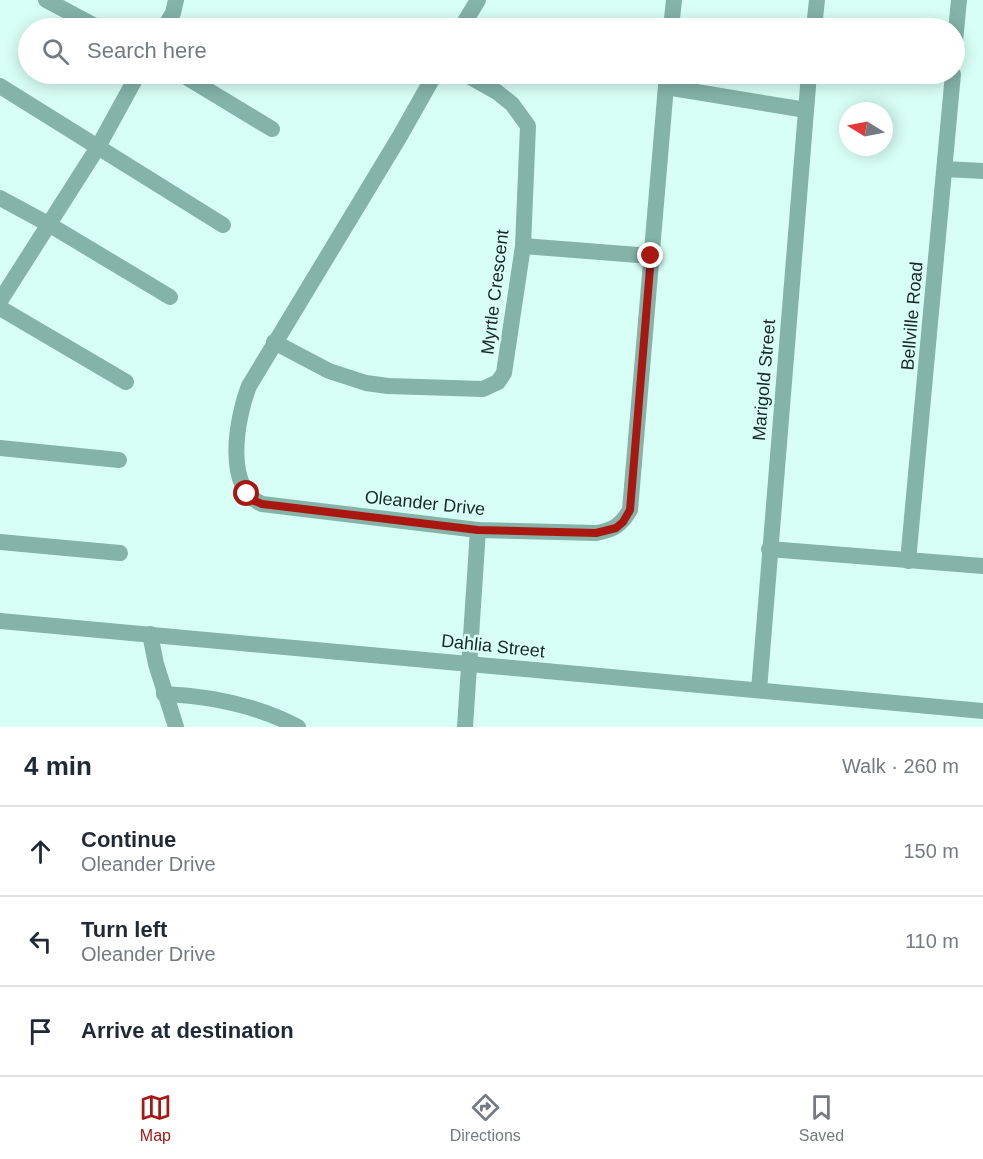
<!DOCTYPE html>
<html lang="en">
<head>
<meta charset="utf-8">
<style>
	:root { --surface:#fff; --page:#f2f2f3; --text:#1f2937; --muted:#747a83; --line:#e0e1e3; --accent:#a91710 }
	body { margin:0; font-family:Helvetica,sans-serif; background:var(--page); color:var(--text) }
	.compass { position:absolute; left:839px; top:102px; width:54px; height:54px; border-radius:50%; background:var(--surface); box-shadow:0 3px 15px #0003; rotate:280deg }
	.stop { position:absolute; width:18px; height:18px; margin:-14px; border:4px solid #a91710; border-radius:50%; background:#fff }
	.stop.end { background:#a91710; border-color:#fff; box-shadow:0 2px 6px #0008 }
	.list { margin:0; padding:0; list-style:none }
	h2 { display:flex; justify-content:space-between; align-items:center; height:78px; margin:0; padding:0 24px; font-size:26px }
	h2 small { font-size:20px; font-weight:400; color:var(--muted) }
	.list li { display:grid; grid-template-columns:39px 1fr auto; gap:18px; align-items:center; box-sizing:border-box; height:90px; padding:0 24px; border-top:2px solid var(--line) }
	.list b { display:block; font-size:22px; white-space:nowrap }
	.list p { margin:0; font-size:20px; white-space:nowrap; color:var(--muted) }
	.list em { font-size:20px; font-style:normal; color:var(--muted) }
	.icon { flex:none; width:33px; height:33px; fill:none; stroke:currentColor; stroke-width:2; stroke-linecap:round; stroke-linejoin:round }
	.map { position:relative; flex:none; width:983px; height:727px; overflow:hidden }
	.search { position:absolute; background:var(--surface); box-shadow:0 3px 15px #0003; left:18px; right:18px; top:18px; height:66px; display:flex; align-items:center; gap:15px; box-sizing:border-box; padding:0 21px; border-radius:33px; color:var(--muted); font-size:22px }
	.sheet { height:348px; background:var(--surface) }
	nav { display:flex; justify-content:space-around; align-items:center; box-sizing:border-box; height:84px; border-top:2px solid var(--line); background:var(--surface); font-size:16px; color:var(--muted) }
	nav a { display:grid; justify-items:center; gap:3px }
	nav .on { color:var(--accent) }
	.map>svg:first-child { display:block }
</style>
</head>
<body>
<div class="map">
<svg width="983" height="727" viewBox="0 0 983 727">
	<rect width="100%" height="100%" fill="#d8fff5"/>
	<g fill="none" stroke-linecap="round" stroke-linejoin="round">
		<g stroke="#84b3a8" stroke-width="16">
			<polyline points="46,0 99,28"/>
			<polyline points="164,28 173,13 176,0"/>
			<polyline points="461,28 478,0"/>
			<polyline points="671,28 674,0"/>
			<polyline points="954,52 959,0"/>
			<polyline points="181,74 272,129"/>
			<path d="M435 74 400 136 249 386C237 417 223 488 262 504L478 530 596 533C614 530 621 525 630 510L667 74"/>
			<polyline points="0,86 223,225"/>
			<polyline points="666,87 806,110"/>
			<polyline points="945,169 983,171"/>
			<polyline points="0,198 50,225 170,297"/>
			<polyline points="523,246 651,256"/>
			<polyline points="0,301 98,147 138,74"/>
			<polyline points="0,308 126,382"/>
			<polyline points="274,342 329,371 366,383 388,386 483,389 498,382 504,373 523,246 528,126 512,104 497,92 465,74"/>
			<polyline points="0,448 119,460"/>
			<polyline points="0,542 120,553"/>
			<polyline points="769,549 983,566"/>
			<polyline points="908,561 953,74"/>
			<polyline points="150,634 156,664 176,727"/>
			<path d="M164 694C211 696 256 705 298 727"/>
			<polyline points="465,727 478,530"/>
		</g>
		<g stroke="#84b3a8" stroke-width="16">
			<polyline points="814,28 817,0"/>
			<polyline points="0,621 983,711"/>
			<polyline points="759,690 809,74"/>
		</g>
	</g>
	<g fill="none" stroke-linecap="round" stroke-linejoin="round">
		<polyline stroke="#a91710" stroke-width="8" points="247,494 252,500 262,504 478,530 596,533 616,528 623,522 630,510 651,256"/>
	</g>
	<g text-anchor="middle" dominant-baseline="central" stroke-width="5" stroke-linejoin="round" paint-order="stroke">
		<g font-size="18" fill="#1a2825" stroke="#d8fff5">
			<text transform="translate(495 292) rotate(-83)">Myrtle Crescent</text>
			<text transform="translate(912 316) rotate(-85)">Bellville Road</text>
			<text transform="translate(764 380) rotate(-85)">Marigold Street</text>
			<text transform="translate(425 503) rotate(6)">Oleander Drive</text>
			<text transform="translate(493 646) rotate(6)">Dahlia Street</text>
		</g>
	</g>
</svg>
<svg class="compass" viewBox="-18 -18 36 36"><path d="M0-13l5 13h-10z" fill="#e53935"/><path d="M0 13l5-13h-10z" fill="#747a83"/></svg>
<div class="stop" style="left:247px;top:494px"></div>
<div class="stop end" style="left:651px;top:256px"></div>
<div class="search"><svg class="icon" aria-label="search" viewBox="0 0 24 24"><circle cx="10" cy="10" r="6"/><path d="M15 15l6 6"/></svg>Search here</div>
</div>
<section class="sheet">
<h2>4 min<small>Walk · 260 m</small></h2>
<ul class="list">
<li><svg class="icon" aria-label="ahead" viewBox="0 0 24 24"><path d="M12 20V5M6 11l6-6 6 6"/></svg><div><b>Continue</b><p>Oleander Drive</p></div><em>150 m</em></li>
<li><svg class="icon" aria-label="left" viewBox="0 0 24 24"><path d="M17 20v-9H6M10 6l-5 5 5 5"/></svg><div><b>Turn left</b><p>Oleander Drive</p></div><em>110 m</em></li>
<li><svg class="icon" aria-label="arrive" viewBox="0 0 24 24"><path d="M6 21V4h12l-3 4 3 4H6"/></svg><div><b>Arrive at destination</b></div></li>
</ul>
</section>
<nav>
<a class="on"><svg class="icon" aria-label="map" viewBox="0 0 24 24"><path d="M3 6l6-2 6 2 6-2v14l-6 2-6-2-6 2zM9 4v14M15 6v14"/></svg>Map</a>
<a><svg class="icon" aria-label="directions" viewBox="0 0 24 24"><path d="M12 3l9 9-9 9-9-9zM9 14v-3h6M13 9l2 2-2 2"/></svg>Directions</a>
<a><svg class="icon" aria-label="saved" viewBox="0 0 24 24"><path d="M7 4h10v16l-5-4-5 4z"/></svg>Saved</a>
</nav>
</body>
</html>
